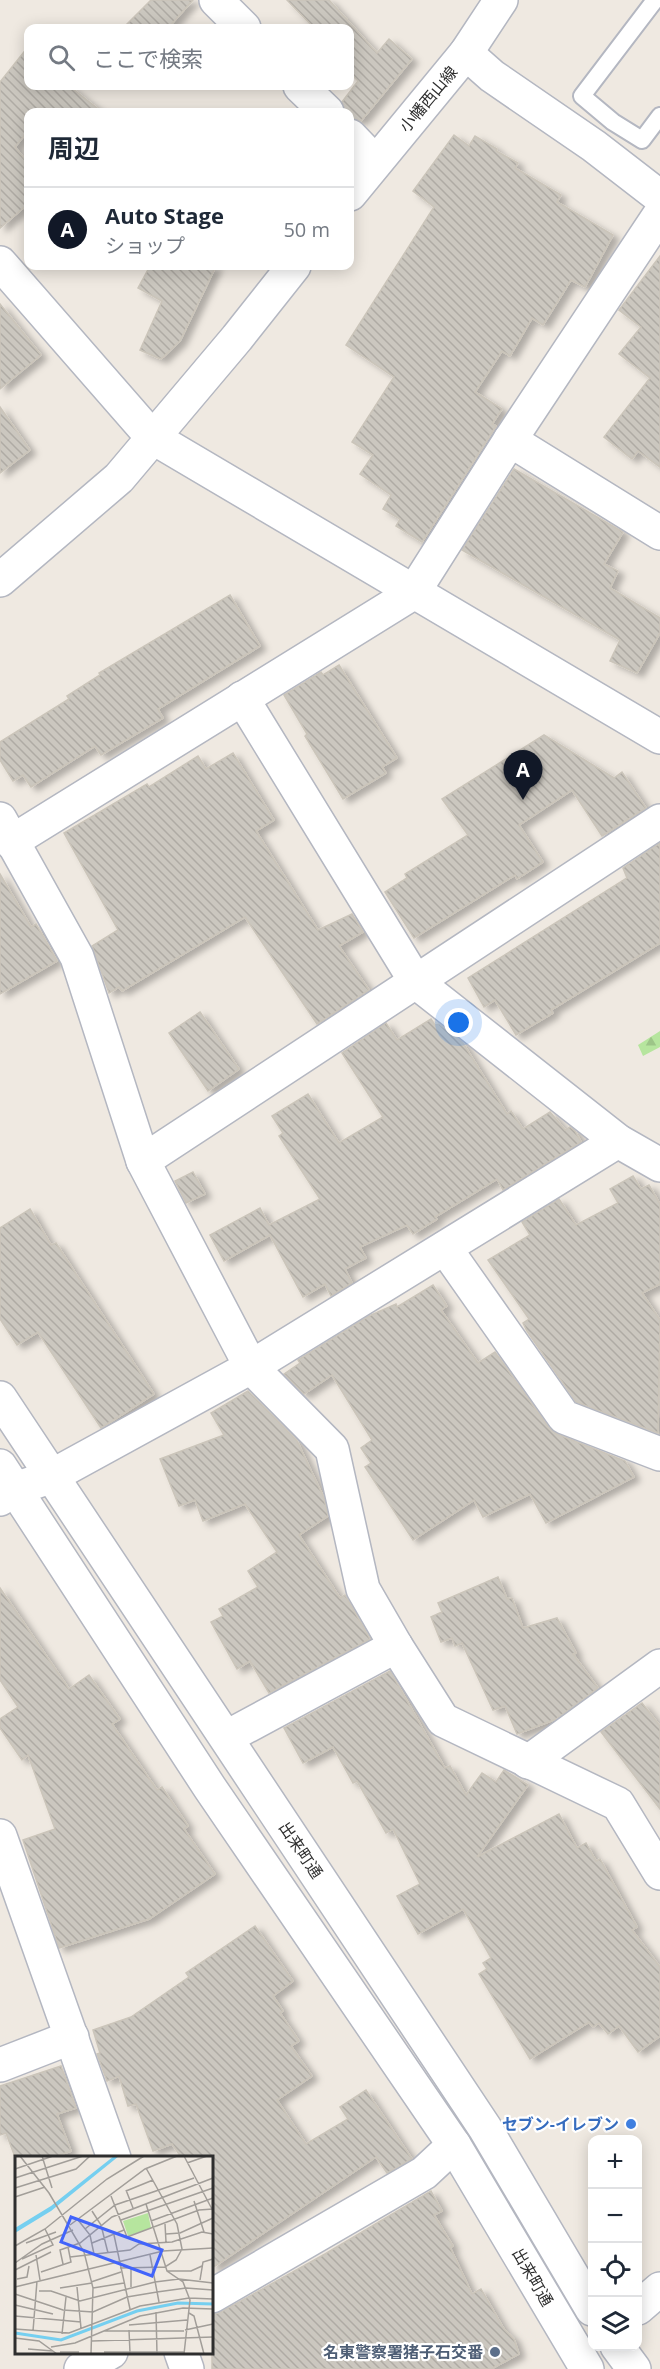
<!DOCTYPE html>
<html lang="ja">
<head>
<meta charset="utf-8">
<style>
	:root { --surface:#fff; --page:#f2f2f3; --text:#1f2937; --muted:#747a83; --line:#e0e1e3; --accent:#111827 }
	body { margin:0; font-family:"Open Sans","Noto Sans JP",sans-serif; background:var(--page); color:var(--text) }
	.controls { position:absolute; right:18px; bottom:18px; display:grid; overflow:hidden; border-radius:12px; box-shadow:0 3px 15px #0003 }
	.controls button { width:54px; height:54px; display:grid; place-items:center; padding:0; border:0; border-bottom:2px solid var(--line); background:var(--surface); color:var(--text); font:30px sans-serif }
	.you { position:absolute; left:459px; top:1023px; width:21px; height:21px; margin:-15px; border:4px solid #fff; border-radius:50%; background:#1a73e8; box-shadow:0 0 0 9px #1a73e833 }
	.badge { display:grid; place-items:center; width:39px; height:39px; border-radius:50%; background:var(--accent); color:#fff; font-size:20px; font-weight:700 }
	.pin { position:absolute; translate:-50% -50px; filter:drop-shadow(0 2px 3px #0008) }
	.pin::after { content:''; position:absolute; top:32px; width:21px; height:18px; background:inherit; clip-path:polygon(0 0,100% 0,50% 100%) }
	.list { margin:0; padding:0; list-style:none }
	h2 { display:flex; justify-content:space-between; align-items:center; height:78px; margin:0; padding:0 24px; font-size:26px }
	h2 small { font-size:20px; font-weight:400; color:var(--muted) }
	.list li { display:grid; grid-template-columns:39px 1fr auto; gap:18px; align-items:center; box-sizing:border-box; height:84px; padding:0 24px; border-top:2px solid var(--line) }
	.list b { display:block; font-size:22px; white-space:nowrap }
	.list p { margin:0; font-size:20px; white-space:nowrap; color:var(--muted) }
	.list em { font-size:20px; font-style:normal; color:var(--muted) }
	.icon { flex:none; width:33px; height:33px; fill:none; stroke:currentColor; stroke-width:2; stroke-linecap:round; stroke-linejoin:round }
	.map { position:relative; flex:none; width:660px; height:2369px; overflow:hidden }
	.search { position:absolute; background:var(--surface); box-shadow:0 3px 15px #0003; left:24px; top:24px; width:330px; height:66px; display:flex; align-items:center; gap:15px; box-sizing:border-box; padding:0 21px; border-radius:12px; color:var(--muted); font-size:22px }
	.panel { position:absolute; background:var(--surface); box-shadow:0 3px 15px #0003; left:24px; top:108px; width:330px; height:162px; border-radius:12px }
	.map>svg:first-child { display:block }
</style>
</head>
<body>
<div class="map">
<svg width="660" height="2369" viewBox="0 0 660 2369">
	<defs>
		<pattern id="forest-firs" width="22" height="20" patternUnits="userSpaceOnUse" patternTransform="scale(1.5)"><rect width="22" height="20" fill="#b6e59e"/><path d="M5 1l3.5 6h-7zM16 11l3.5 6h-7z" fill="#9dc588"/></pattern>
		<pattern id="building-back-hatch" width="6" height="6" patternUnits="userSpaceOnUse" patternTransform="scale(1.5)"><rect width="6" height="6" fill="#cbc7bf"/><path d="M-1 5l2 2M0 0l6 6M5-1l2 2" fill="none" stroke="#afaba4"/></pattern>
		<filter id="shadow"><feDropShadow dx="6" dy="4" stdDeviation="3" flood-color="#0004"/></filter>
	</defs>
	<rect width="100%" height="100%" fill="#efe9e1"/>
	<polygon fill="url(#forest-firs)" points="660,1031 660,1047 643,1056 638,1045"/>
	<g fill="url(#building-back-hatch)" stroke="#cbc5ba" stroke-width="1.5" filter="url(#shadow)">
		<polygon points="151,0 193,0 168,28 123,28"/>
		<polygon points="287,0 329,0 377,53 389,39 412,59 361,121 350,118 350,112 345,112 342,102 358,81 350,73 350,28 314,28"/>
		<polygon points="28,47 28,86 69,86 102,112 28,112 28,131 15,147 28,163 28,204 0,228 0,82"/>
		<polygon points="454,135 469,146 475,136 497,149 496,151 518,163 515,168 561,195 557,202 613,235 585,287 571,280 543,325 532,318 510,356 502,351 475,392 502,409 492,424 496,426 422,542 396,526 400,519 383,509 391,495 360,474 373,455 352,442 394,377 346,345 434,207 413,191"/>
		<polygon points="660,256 660,467 638,451 632,459 604,437 650,378 619,354 641,327 619,310"/>
		<polygon points="150,266 216,266 180,341 161,359 140,350 162,301 138,288"/>
		<polygon points="0,304 41,355 0,389"/>
		<polygon points="0,407 30,450 0,473"/>
		<polygon points="514,469 623,532 604,564 618,571 610,588 660,618 660,633 637,673 610,661 620,640 462,550"/>
		<polygon points="230,595 260,646 158,709 163,718 101,755 95,746 31,787 23,775 13,781 0,760 0,742 69,699 67,696 100,675 99,673"/>
		<polygon points="339,665 397,758 382,767 386,773 343,799 305,736 307,734 284,695 321,672 323,675"/>
		<polygon points="544,735 614,778 622,772 646,808 602,836 572,790 519,825 543,862 517,879 515,875 414,938 385,892 407,878 405,874 468,835 442,799"/>
		<polygon points="233,753 274,820 256,831 318,930 352,914 363,932 339,946 369,990 317,1024 245,917 122,991 119,987 109,993 92,946 118,930 64,833 147,784 149,787 198,756 206,769"/>
		<polygon points="660,843 660,943 551,1010 553,1013 516,1035 495,1000 484,1007 468,978 627,878 623,868"/>
		<polygon points="0,874 31,927 36,924 57,961 0,994"/>
		<polygon points="200,1012 239,1069 208,1091 169,1033"/>
		<polygon points="431,1019 435,1025 439,1024 463,1043 507,1114 511,1111 523,1129 550,1112 565,1130 570,1127 575,1131 581,1142 503,1190 497,1179 435,1217 437,1219 413,1234 407,1225 360,1247 366,1258 345,1269 352,1283 331,1296 325,1284 303,1297 270,1235 224,1261 210,1235 260,1208 269,1225 320,1199 279,1136 283,1133 272,1116 308,1094 339,1143 383,1117 342,1053 386,1023 397,1040"/>
		<polygon points="193,1172 205,1194 186,1203 175,1181"/>
		<polygon points="633,1176 641,1189 649,1185 660,1204 660,1284 642,1293 660,1320 658,1433 576,1402 527,1331 523,1323 529,1319 488,1260 530,1235 522,1222 559,1199 576,1225 618,1203 610,1189"/>
		<polygon points="30,1209 51,1245 56,1243 154,1394 101,1428 38,1332 17,1345 0,1319 0,1228"/>
		<polygon points="433,1285 447,1306 441,1310 478,1363 495,1352 549,1428 557,1434 625,1461 634,1477 546,1523 530,1494 483,1517 474,1500 413,1540 365,1467 371,1463 361,1448 372,1440 332,1375 304,1394 284,1374 300,1363 298,1360 369,1316 396,1304 397,1307"/>
		<polygon points="248,1391 297,1441 324,1498 328,1516 299,1535 340,1598 345,1595 370,1639 269,1693 250,1661 237,1669 211,1622 223,1616 219,1609 258,1587 248,1571 277,1552 245,1504 203,1521 195,1500 179,1506 160,1459 224,1435 211,1413"/>
		<polygon points="498,1577 507,1599 512,1598 523,1628 557,1618 576,1653 573,1654 598,1688 556,1719 517,1734 505,1706 493,1710 462,1643 455,1646 452,1638 441,1642 431,1617 442,1612 438,1603"/>
		<polygon points="0,1588 69,1689 89,1675 120,1719 112,1724 157,1790 162,1787 188,1826 184,1829 215,1874 149,1919 59,1948 23,1840 55,1829 28,1755 22,1760 0,1728 0,1719 18,1707 0,1680"/>
		<polygon points="390,1671 445,1768 450,1766 466,1795 482,1773 496,1782 504,1770 528,1785 477,1857 559,1814 577,1848 586,1843 596,1861 600,1859 637,1927 632,1930 660,1967 660,2036 638,2052 619,2026 608,2034 599,2023 593,2027 589,2022 530,2059 479,1974 487,1969 483,1963 491,1958 463,1909 418,1934 397,1896 420,1884 393,1829 386,1833 357,1781 353,1783 333,1747 303,1763 284,1728"/>
		<polygon points="642,1703 660,1726 660,1809 601,1732"/>
		<polygon points="255,1926 293,1981 273,1996 283,2011 280,2013 299,2041 291,2046 312,2076 277,2100 306,2144 348,2119 340,2107 366,2090 412,2159 387,2173 376,2157 212,2268 212,2157 181,2157 172,2144 153,2151 136,2104 128,2106 119,2076 107,2081 97,2054 100,2053 93,2030 131,2017 189,1977 186,1973"/>
		<polygon points="61,2066 76,2108 57,2114 71,2151 54,2157 15,2157 6,2133 0,2135 0,2086"/>
		<polygon points="431,2191 442,2211 434,2215 453,2246 450,2247 472,2294 481,2289 504,2329 514,2339 519,2354 491,2369 212,2369 212,2315 221,2312 325,2254"/>
	</g>
	<g fill="none" stroke-linecap="round" stroke-linejoin="round">
		<g stroke="#b4b7c1" stroke-width="20">
			<polyline id="service" points="655,0 582,96 613,122 642,140 660,116"/>
		</g>
		<g stroke="#b4b7c1" stroke-width="36">
			<g id="minor">
				<polyline points="216,0 244,28"/>
				<polyline points="466,53 492,76 594,146 660,197"/>
				<polyline points="300,86 327,112"/>
				<polyline points="350,136 375,162"/>
				<polyline points="0,263 152,437"/>
				<polyline points="510,440 660,533"/>
				<polyline points="242,698 416,982 618,1141 660,1165"/>
				<polyline points="0,819 77,957 143,1161 251,1367 332,1449 363,1589 396,1646 443,1720 618,1804 660,1873"/>
				<polyline points="11,842 413,593 510,440 660,214"/>
				<polyline points="143,1161 660,821"/>
				<polyline points="445,1248 564,1417 660,1454"/>
				<polyline points="0,1499 15,1489 50,1477 251,1367 618,1141"/>
				<polyline points="227,1737 396,1646"/>
				<polyline points="528,1762 660,1666"/>
				<polyline points="0,1836 114,2158"/>
				<polyline points="0,2065 72,2037"/>
				<polyline points="212,2296 424,2173 454,2145"/>
				<polyline points="638,2308 660,2289"/>
				<polyline points="181,2352 187,2369"/>
				<polyline points="81,2369 111,2352"/>
			</g>
		</g>
		<g stroke="#b4b7c1" stroke-width="36">
			<g id="tertiary">
				<polyline points="350,194 466,53 501,0"/>
				<polyline points="152,437 660,737"/>
				<polyline points="0,580 119,478 237,338 294,266"/>
			</g>
		</g>
		<g stroke="#b4b7c1" stroke-width="36">
			<g id="secondary">
				<polyline points="0,1398 485,2128 592,2309"/>
				<polyline points="0,1466 210,1788 454,2145 587,2369"/>
				<polyline points="617,2346 634,2369"/>
			</g>
		</g>
		<use href="#service" stroke="#fff" stroke-width="16"/>
		<use href="#minor" stroke="#fff" stroke-width="33"/>
		<use href="#tertiary" stroke="#fff" stroke-width="33"/>
		<use href="#secondary" stroke="#fff" stroke-width="33"/>
	</g>
	<circle fill="#3f7fe0" stroke="#fff" stroke-width="2" cx="631" cy="2124" r="6"/>
	<circle fill="#5c6f8a" stroke="#fff" stroke-width="2" cx="495" cy="2352" r="6"/>
	<g text-anchor="middle" dominant-baseline="central" stroke-width="4.5" stroke-linejoin="round" paint-order="stroke">
		<g font-size="16" fill="#2e2e2e" stroke="#fff">
			<text transform="translate(428 99) rotate(-50)">小幡西山線</text>
			<text transform="translate(301 1850) rotate(56)">出来町通</text>
			<text transform="translate(533 2277) rotate(60)">出来町通</text>
		</g>
		<g font-size="16" font-weight="bold" fill="#366cbe" stroke="#fff" text-anchor="end">
			<text x="619" y="2124">セブン-イレブン</text>
		</g>
		<g font-size="16" font-weight="bold" fill="#4e5e75" stroke="#fff" text-anchor="end">
			<text x="483" y="2352">名東警察署猪子石交番</text>
		</g>
	</g>
	<g transform="translate(15 2156)">
		<rect width="198" height="198" fill="#efe9e1"/>
		<path d="M133 57 136 72 113 80 108 65Z" fill="#b6e59e"/>
		<path d="M99 0H104L36 55 0 77V72L36 50Z" fill="#75cff0"/>
		<path fill="none" stroke="#75cff0" stroke-width="3" d="M0 177 46 184 122 155 163 147 198 148"/>
		<path fill="none" stroke="#a29e99" stroke-width="1.5" d="M5 0 34 37 69 96 78 132 76 198M27 0 37 32M169 0 198 55M172 7 192 0M0 13 38 0M0 22 68 0M0 32 61 13 75 0M111 34 118 52M111 35 138 24M96 40 112 81 184 54 198 53M0 41 30 31M179 45 189 76M131 48 152 115 168 126 175 144 169 198M77 55 86 69 93 97M63 64 75 79 79 98M106 64 198 32M136 65 198 42M150 68 151 86M55 69 130 13 162 0M70 73 100 49 179 22M151 78 165 77 198 62M99 79 115 153M11 87 41 76M77 87 109 74M0 90 30 73 92 23 129 0M21 99 25 124M135 99 144 146M55 101 115 94 124 88 157 86 187 76 198 78M7 103 38 89 30 73M0 107 27 88 58 74M48 108 45 94 65 87 97 61 198 22M105 112 150 111 161 104 167 93 162 68 131 12M116 112V131M0 114 36 96M152 115H176L187 110M26 116 56 106 53 91M2 123 12 121 14 110M185 124 188 106 198 103M76 126 106 116M0 131 148 95 198 92M62 131 66 172M45 132 77 127M78 132 109 127M24 135H36L65 145 140 126 164 123 198 127M0 138 48 154 78 156 112 141 142 136 171 132 198 134M0 149 38 158M141 156 142 198M174 157 179 160 189 198M0 160 66 166M114 169 172 164M0 173 54 177 125 150 174 142 198 143M114 174 115 197M170 174 198 168M18 175 22 125M89 175H169M47 178 51 141M0 182 24 185 42 198M77 185 198 181M36 191 60 187 125 160 168 152 198 153M13 193 38 195M45 196H64M89 196H169"/>
		<path fill="#4264fb" fill-opacity="0.15" stroke="#4264fb" stroke-width="3" d="M56 61 147 94 137 120 46 86Z"/>
		<rect width="198" height="198" fill="none" stroke="#2e2e2e" stroke-width="3"/>
	</g>
</svg>
<div class="controls">
<button>+</button>
<button>−</button>
<button><svg class="icon" aria-label="locate" viewBox="0 0 24 24"><circle cx="12" cy="12" r="6"/><path d="M12 2v4M12 18v4M2 12h4M18 12h4"/></svg></button>
<button><svg class="icon" aria-label="layers" viewBox="0 0 24 24"><path d="M12 4l9 5-9 5-9-5zM3 14l9 5 9-5"/></svg></button>
</div>
<div class="you"></div>
<div class="pin badge" style="left:523px;top:800px">A</div>
<div class="search"><svg class="icon" aria-label="search" viewBox="0 0 24 24"><circle cx="10" cy="10" r="6"/><path d="M15 15l6 6"/></svg>ここで検索</div>
<section class="panel">
<h2>周辺<small></small></h2>
<ul class="list">
<li><span class="badge">A</span><div><b>Auto Stage</b><p>ショップ</p></div><em>50 m</em></li>
</ul>
</section>
</div>
</body>
</html>
